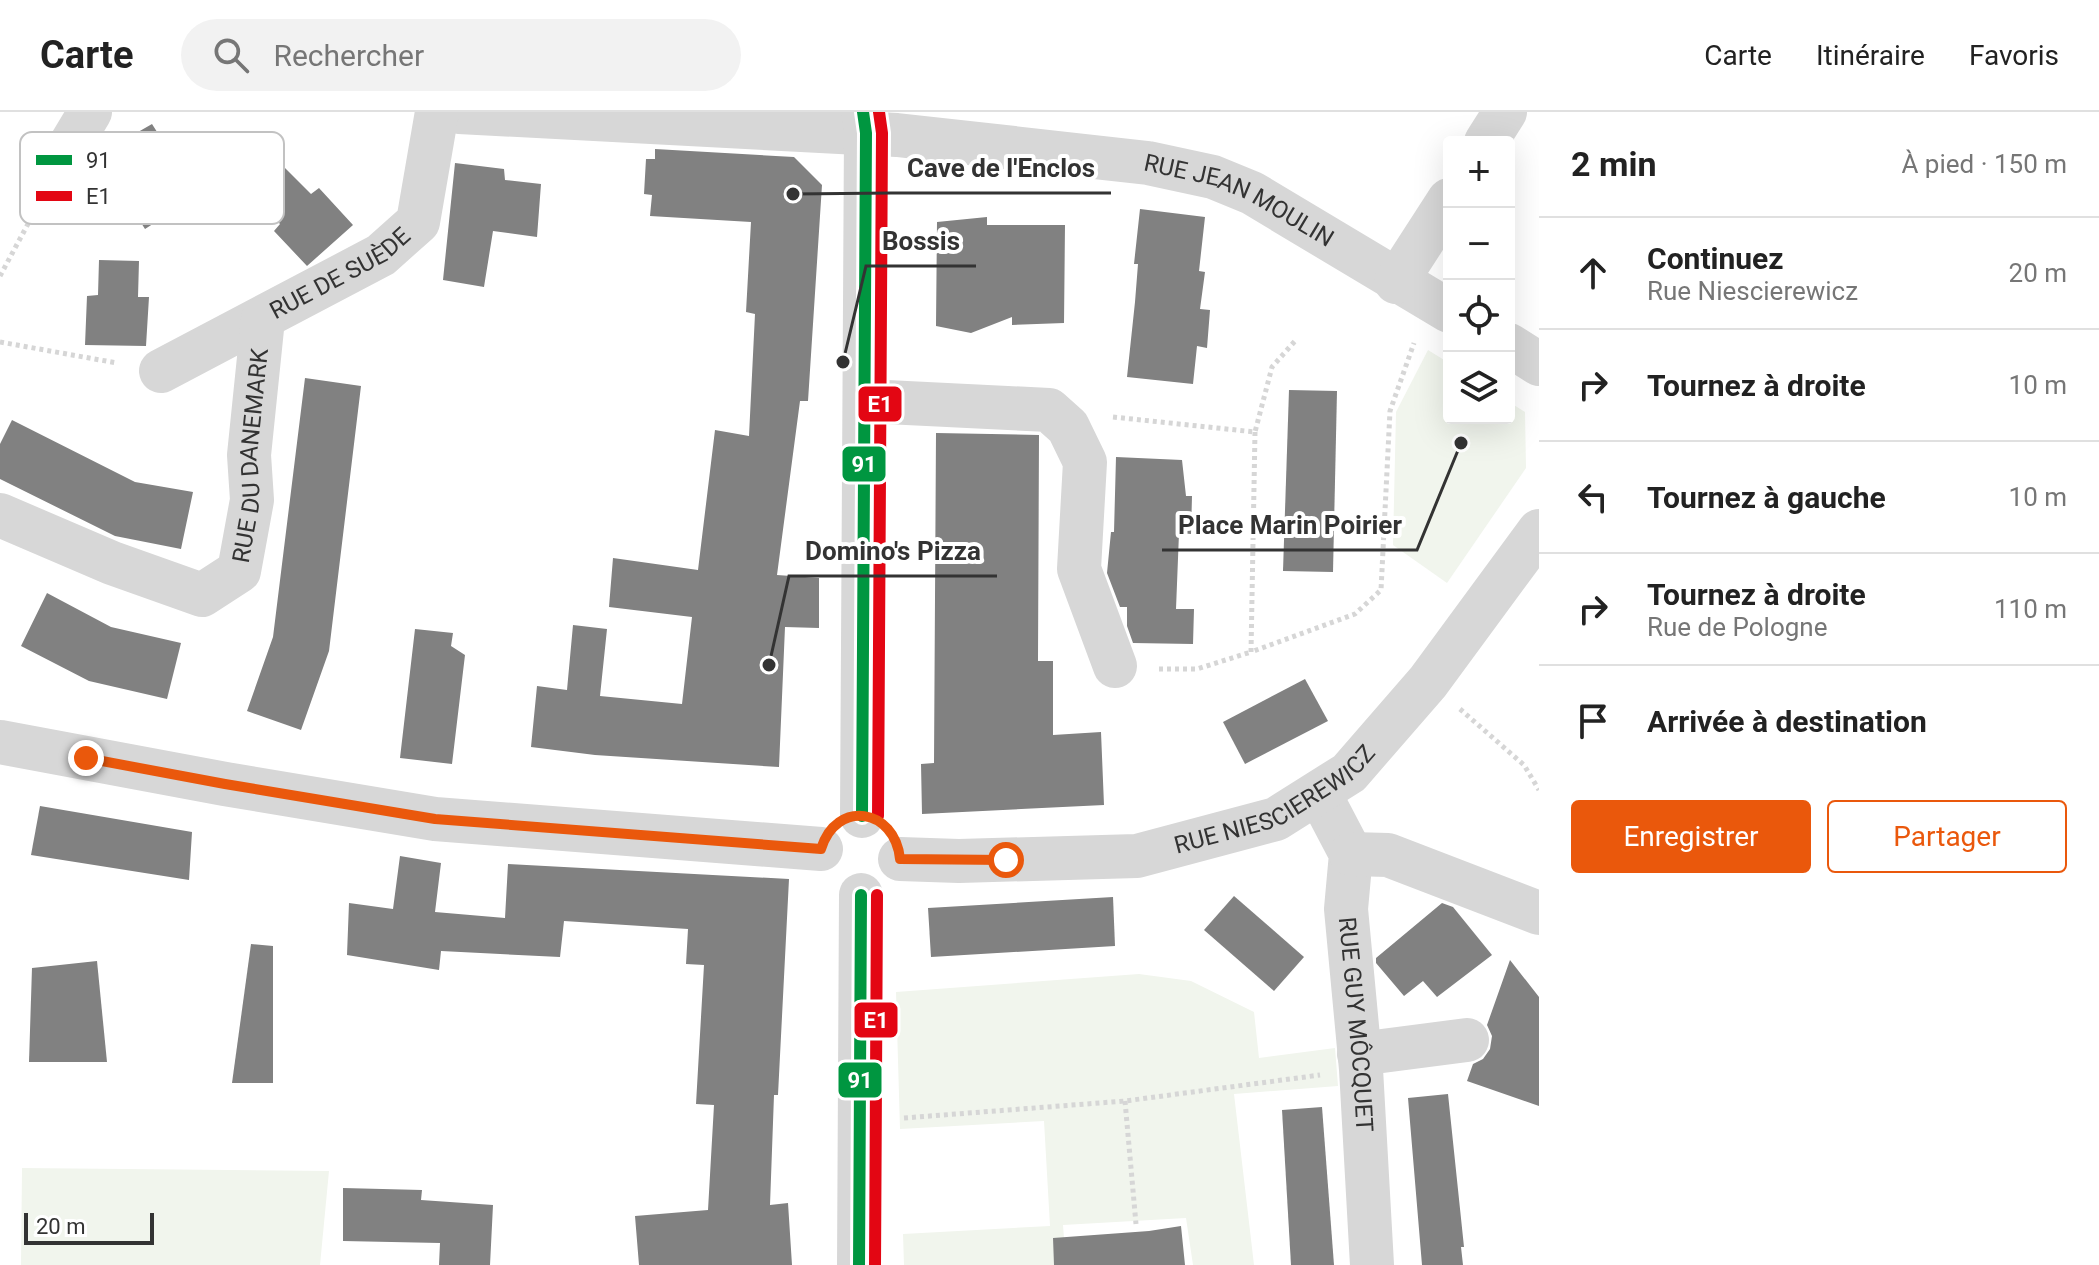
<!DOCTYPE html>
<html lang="fr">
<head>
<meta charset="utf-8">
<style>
	:root { --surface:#fff; --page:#f2f2f2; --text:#222; --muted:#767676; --line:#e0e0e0; --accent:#ea580c }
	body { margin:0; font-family:Roboto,sans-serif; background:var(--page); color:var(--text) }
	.controls { position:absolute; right:24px; top:24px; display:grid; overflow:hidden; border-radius:8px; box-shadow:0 8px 32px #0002 }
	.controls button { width:72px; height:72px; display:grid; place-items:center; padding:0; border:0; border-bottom:2px solid var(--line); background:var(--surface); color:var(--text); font:40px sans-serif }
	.scale { position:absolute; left:24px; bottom:20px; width:130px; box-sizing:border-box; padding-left:8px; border:4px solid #333; border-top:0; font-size:22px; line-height:28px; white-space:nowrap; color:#333; -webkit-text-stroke:6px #fff; paint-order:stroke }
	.stop { position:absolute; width:24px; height:24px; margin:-18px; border:6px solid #ea580c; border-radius:50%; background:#fff }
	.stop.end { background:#ea580c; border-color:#fff; box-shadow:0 2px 8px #0008 }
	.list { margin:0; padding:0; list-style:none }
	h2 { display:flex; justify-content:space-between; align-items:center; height:104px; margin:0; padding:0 32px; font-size:34px }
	h2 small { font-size:26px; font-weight:400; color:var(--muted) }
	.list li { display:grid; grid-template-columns:52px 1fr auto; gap:24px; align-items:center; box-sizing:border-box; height:112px; padding:0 32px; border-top:2px solid var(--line) }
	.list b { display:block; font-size:30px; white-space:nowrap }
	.list p { margin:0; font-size:26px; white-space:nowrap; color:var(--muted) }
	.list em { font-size:26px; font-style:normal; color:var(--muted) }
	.actions { display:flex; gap:16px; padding:24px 32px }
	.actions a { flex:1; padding:18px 0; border:2px solid var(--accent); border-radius:8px; text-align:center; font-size:28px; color:var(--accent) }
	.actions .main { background:var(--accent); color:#fff }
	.icon { flex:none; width:44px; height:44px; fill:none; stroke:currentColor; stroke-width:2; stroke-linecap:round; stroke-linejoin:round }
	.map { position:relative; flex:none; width:1539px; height:1153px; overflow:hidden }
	header { display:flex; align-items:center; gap:48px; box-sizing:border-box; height:112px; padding:0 40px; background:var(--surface); border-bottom:2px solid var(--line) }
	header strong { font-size:38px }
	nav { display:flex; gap:44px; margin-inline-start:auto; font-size:28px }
	.search { width:560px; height:72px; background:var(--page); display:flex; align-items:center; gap:20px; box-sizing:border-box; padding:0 28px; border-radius:44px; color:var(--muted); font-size:30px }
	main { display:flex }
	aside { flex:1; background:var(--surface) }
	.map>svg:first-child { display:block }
</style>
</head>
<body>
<header>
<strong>Carte</strong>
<div class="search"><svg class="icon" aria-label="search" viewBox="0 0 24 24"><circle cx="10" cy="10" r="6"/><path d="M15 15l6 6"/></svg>Rechercher</div>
<nav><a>Carte</a><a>Itinéraire</a><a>Favoris</a></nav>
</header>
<main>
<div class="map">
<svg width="1539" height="1153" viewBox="0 0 1539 1153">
	<rect width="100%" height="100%" fill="#fff"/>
	<g fill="#f1f5ed">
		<polygon points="1428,238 1449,251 1449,306 1509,306 1509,290 1525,300 1526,356 1447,471 1393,433 1396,300"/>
		<polygon points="1139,862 1191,869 1254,900 1259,946 1335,936 1338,974 1234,982 1254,1153 1193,1153 1186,1106 1063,1113 1066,1153 904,1153 903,1122 1050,1114 1044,1009 900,1017 896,880"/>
		<polygon points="22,1056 329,1059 320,1153 21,1153"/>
	</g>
	<g fill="#818181">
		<polygon points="152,12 178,53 169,59 187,90 145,117 98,43"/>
		<polygon points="655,37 794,45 822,73 808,289 800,289 777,463 819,466 819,516 785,515 779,655 595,643 531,635 537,574 567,578 573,513 607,517 600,584 682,592 692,505 609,495 613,446 698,458 715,318 749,324 755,202 746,200 751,110 650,104 652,83 644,82 646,47 655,47"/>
		<polygon points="455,51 504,57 505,68 541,72 537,125 493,119 484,175 443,168"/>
		<polygon points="285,56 311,82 319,76 353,113 307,154 274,119 280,112 255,85"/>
		<polygon points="1140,97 1205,105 1199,159 1205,160 1200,197 1210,198 1207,236 1197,234 1193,272 1127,265 1135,190 1138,152 1134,152"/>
		<polygon points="987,105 987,113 1065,113 1064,211 1012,213 1012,205 971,221 936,214 937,110"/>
		<polygon points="99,148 139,149 138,185 149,185 146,234 85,233 87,184 98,183"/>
		<polygon points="305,266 361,274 329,539 301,618 247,599 273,525"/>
		<polygon points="1289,278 1337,279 1333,460 1283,459"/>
		<polygon points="12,308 135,370 193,380 181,437 115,424 0,367 0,332"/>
		<polygon points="936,321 1039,323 1038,549 1053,549 1053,623 1101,620 1104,693 922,702 921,652 934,651"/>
		<polygon points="1116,345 1182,348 1186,384 1192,384 1191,422 1179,421 1176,497 1194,497 1193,532 1133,531 1127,514 1127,495 1120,495 1107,461 1111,420 1114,420"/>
		<polygon points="47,481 111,515 181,531 167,587 89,569 21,534"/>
		<polygon points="415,517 453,521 451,534 465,543 452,652 400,646"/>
		<polygon points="1305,567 1328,609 1245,652 1223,610"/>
		<polygon points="40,694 192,720 189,768 31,743"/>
		<polygon points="400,744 441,751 435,800 505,806 508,752 789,767 778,983 774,983 770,1093 788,1091 792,1153 639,1153 635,1104 708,1098 714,993 696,992 704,853 686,852 688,817 564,809 560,845 441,839 439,858 347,843 349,791 393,797"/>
		<polygon points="1234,784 1304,845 1274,879 1204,818"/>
		<polygon points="1113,785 1115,834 931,845 928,796"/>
		<polygon points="1442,791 1453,795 1492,843 1437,885 1423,869 1404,884 1376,851 1376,846"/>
		<polygon points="251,832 273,834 273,971 232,971"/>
		<polygon points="1510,848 1539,885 1539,994 1467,969 1473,952 1483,947 1490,937 1492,924 1487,913"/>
		<polygon points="97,849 107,950 29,950 32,856"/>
		<polygon points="1448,982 1464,1135 1461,1135 1463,1153 1422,1153 1408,986"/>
		<polygon points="1322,995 1334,1153 1291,1153 1282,998"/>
		<polygon points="343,1076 422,1078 421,1088 493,1093 490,1153 439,1153 440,1131 343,1129"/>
		<polygon points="1181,1114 1185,1153 1054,1153 1053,1126 1149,1119"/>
	</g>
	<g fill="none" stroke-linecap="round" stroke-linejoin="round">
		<g stroke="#d6d6d6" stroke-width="5" stroke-dasharray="4 4" stroke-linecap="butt">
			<polyline points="0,164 43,84"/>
			<polyline points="0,230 117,251"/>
			<polyline points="1113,305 1255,320 1272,255 1295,229"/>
			<polyline points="1255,320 1251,540 1355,502 1381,478 1390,299 1414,231"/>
			<polyline points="1159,557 1197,557 1251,540"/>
			<polyline points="1460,597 1524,653 1539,678"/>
			<polyline points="1125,989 1136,1112"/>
			<polyline points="904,1006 1125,989 1320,963"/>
		</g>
		<g stroke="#d7d7d7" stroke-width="44">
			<path id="s1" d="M459 0 897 23 1148 51 1213 65 1252 81 1449 199"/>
			<polyline points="1486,30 1505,0"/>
			<polyline points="63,45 90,0"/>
			<polyline points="1396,170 1449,88"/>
			<polyline points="1509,233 1539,252"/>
			<path id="s2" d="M161 259 381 143 418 110 437 0"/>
			<polyline points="866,289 1049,298 1068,315 1085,350 1079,457 1115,554"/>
			<path id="s3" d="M0 403 112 451 202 483 239 459 252 388 249 343 263 207"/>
			<polyline points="0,630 225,672 435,707 821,737"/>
			<path id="s4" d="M1319 681 1351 742 1346 797 1361 957 1372 1153"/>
			<polyline points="862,704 866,21 863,0"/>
			<polyline points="1351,742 1388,743 1539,801"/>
			<path id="s5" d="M900 747 959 749 1137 744 1276 707 1349 661 1428 570 1539 419"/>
			<polyline points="1359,942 1467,928"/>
			<polyline points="859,1153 861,783"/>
		</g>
		<g stroke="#fff" stroke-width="18">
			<g id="bus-1">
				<polyline points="862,704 866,21 863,0"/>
				<polyline points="859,1153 861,783"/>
			</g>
		</g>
		<g stroke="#fff" stroke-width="18">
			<g id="bus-2">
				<polyline points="878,704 882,21 879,0"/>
				<polyline points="875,1153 877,783"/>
			</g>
		</g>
		<use href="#bus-1" stroke="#009640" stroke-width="12"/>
		<use href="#bus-2" stroke="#e30613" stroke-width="12"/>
	</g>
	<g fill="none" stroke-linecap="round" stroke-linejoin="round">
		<path stroke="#ea580c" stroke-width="10" d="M86 646 225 672 435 707 821 737C836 687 895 696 900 747L1006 748"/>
	</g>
	<g text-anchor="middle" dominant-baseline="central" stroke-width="8" stroke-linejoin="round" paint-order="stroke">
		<g font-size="24" fill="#333" stroke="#fff">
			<text stroke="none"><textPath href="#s1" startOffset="790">RUE JEAN MOULIN</textPath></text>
			<text stroke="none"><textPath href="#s2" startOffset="204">RUE DE SUÈDE</textPath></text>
			<text stroke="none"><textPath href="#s3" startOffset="378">RUE DU DANEMARK</textPath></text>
			<text stroke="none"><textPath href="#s5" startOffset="388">RUE NIESCIEREWICZ</textPath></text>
			<text stroke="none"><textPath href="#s4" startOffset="240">RUE GUY MÔCQUET</textPath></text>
		</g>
	</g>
	<rect x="20" y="20" width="264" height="92" rx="12" fill="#fff" stroke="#c2c2c2" stroke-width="2"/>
	<rect x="36" y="43" width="36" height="10" fill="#009640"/>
	<rect x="36" y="79" width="36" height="10" fill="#e30613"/>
	<g font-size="22" fill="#333">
		<text x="86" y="56">91</text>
		<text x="86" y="92">E1</text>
	</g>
	<path fill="none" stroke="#333" stroke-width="3" d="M793 82L891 81H1111M843 250L866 154H976M1461 331L1417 438H1162M769 553L789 464H997"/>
	<g fill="#333" stroke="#fff" stroke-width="3">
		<circle cx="793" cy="82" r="8"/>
		<circle cx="843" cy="250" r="8"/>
		<circle cx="1461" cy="331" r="8"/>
		<circle cx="769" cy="553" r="8"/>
	</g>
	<g font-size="26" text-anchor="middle" font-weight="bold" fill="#333" stroke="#fff" stroke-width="8" stroke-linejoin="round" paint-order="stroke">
		<text x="1001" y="65">Cave de l'Enclos</text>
		<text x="921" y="138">Bossis</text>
		<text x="1290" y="422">Place Marin Poirier</text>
		<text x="893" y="448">Domino's Pizza</text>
	</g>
	<g stroke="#fff" stroke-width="3">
		<rect x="857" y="273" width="46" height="38" rx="8" fill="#e30613"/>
		<rect x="841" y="333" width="46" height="38" rx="8" fill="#009640"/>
		<rect x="853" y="889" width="46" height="38" rx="8" fill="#e30613"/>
		<rect x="837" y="949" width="46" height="38" rx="8" fill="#009640"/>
	</g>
	<g font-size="22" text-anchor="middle" font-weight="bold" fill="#fff">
		<text x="880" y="300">E1</text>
		<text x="864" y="360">91</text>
		<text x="876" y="916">E1</text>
		<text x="860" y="976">91</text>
	</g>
</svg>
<div class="controls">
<button>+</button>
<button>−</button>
<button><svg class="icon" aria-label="locate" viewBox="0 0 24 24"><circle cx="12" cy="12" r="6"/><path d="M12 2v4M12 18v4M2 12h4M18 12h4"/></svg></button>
<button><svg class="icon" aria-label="layers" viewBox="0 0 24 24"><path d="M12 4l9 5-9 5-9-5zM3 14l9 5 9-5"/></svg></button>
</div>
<div class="scale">20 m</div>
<div class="stop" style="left:1006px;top:748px"></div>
<div class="stop end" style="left:86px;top:646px"></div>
</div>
<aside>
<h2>2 min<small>À pied · 150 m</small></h2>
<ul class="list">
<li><svg class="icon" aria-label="ahead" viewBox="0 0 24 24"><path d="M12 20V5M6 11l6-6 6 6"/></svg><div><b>Continuez</b><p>Rue Niescierewicz</p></div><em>20 m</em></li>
<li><svg class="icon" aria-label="right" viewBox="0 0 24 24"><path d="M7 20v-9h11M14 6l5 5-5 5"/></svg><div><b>Tournez à droite</b></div><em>10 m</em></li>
<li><svg class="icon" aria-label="left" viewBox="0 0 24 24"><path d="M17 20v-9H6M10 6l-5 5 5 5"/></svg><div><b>Tournez à gauche</b></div><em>10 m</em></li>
<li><svg class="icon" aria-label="right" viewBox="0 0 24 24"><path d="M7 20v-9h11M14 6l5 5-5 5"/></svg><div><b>Tournez à droite</b><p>Rue de Pologne</p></div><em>110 m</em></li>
<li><svg class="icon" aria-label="arrive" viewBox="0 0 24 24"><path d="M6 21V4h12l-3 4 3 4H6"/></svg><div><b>Arrivée à destination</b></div></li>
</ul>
<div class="actions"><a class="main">Enregistrer</a><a>Partager</a></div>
</aside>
</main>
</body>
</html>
